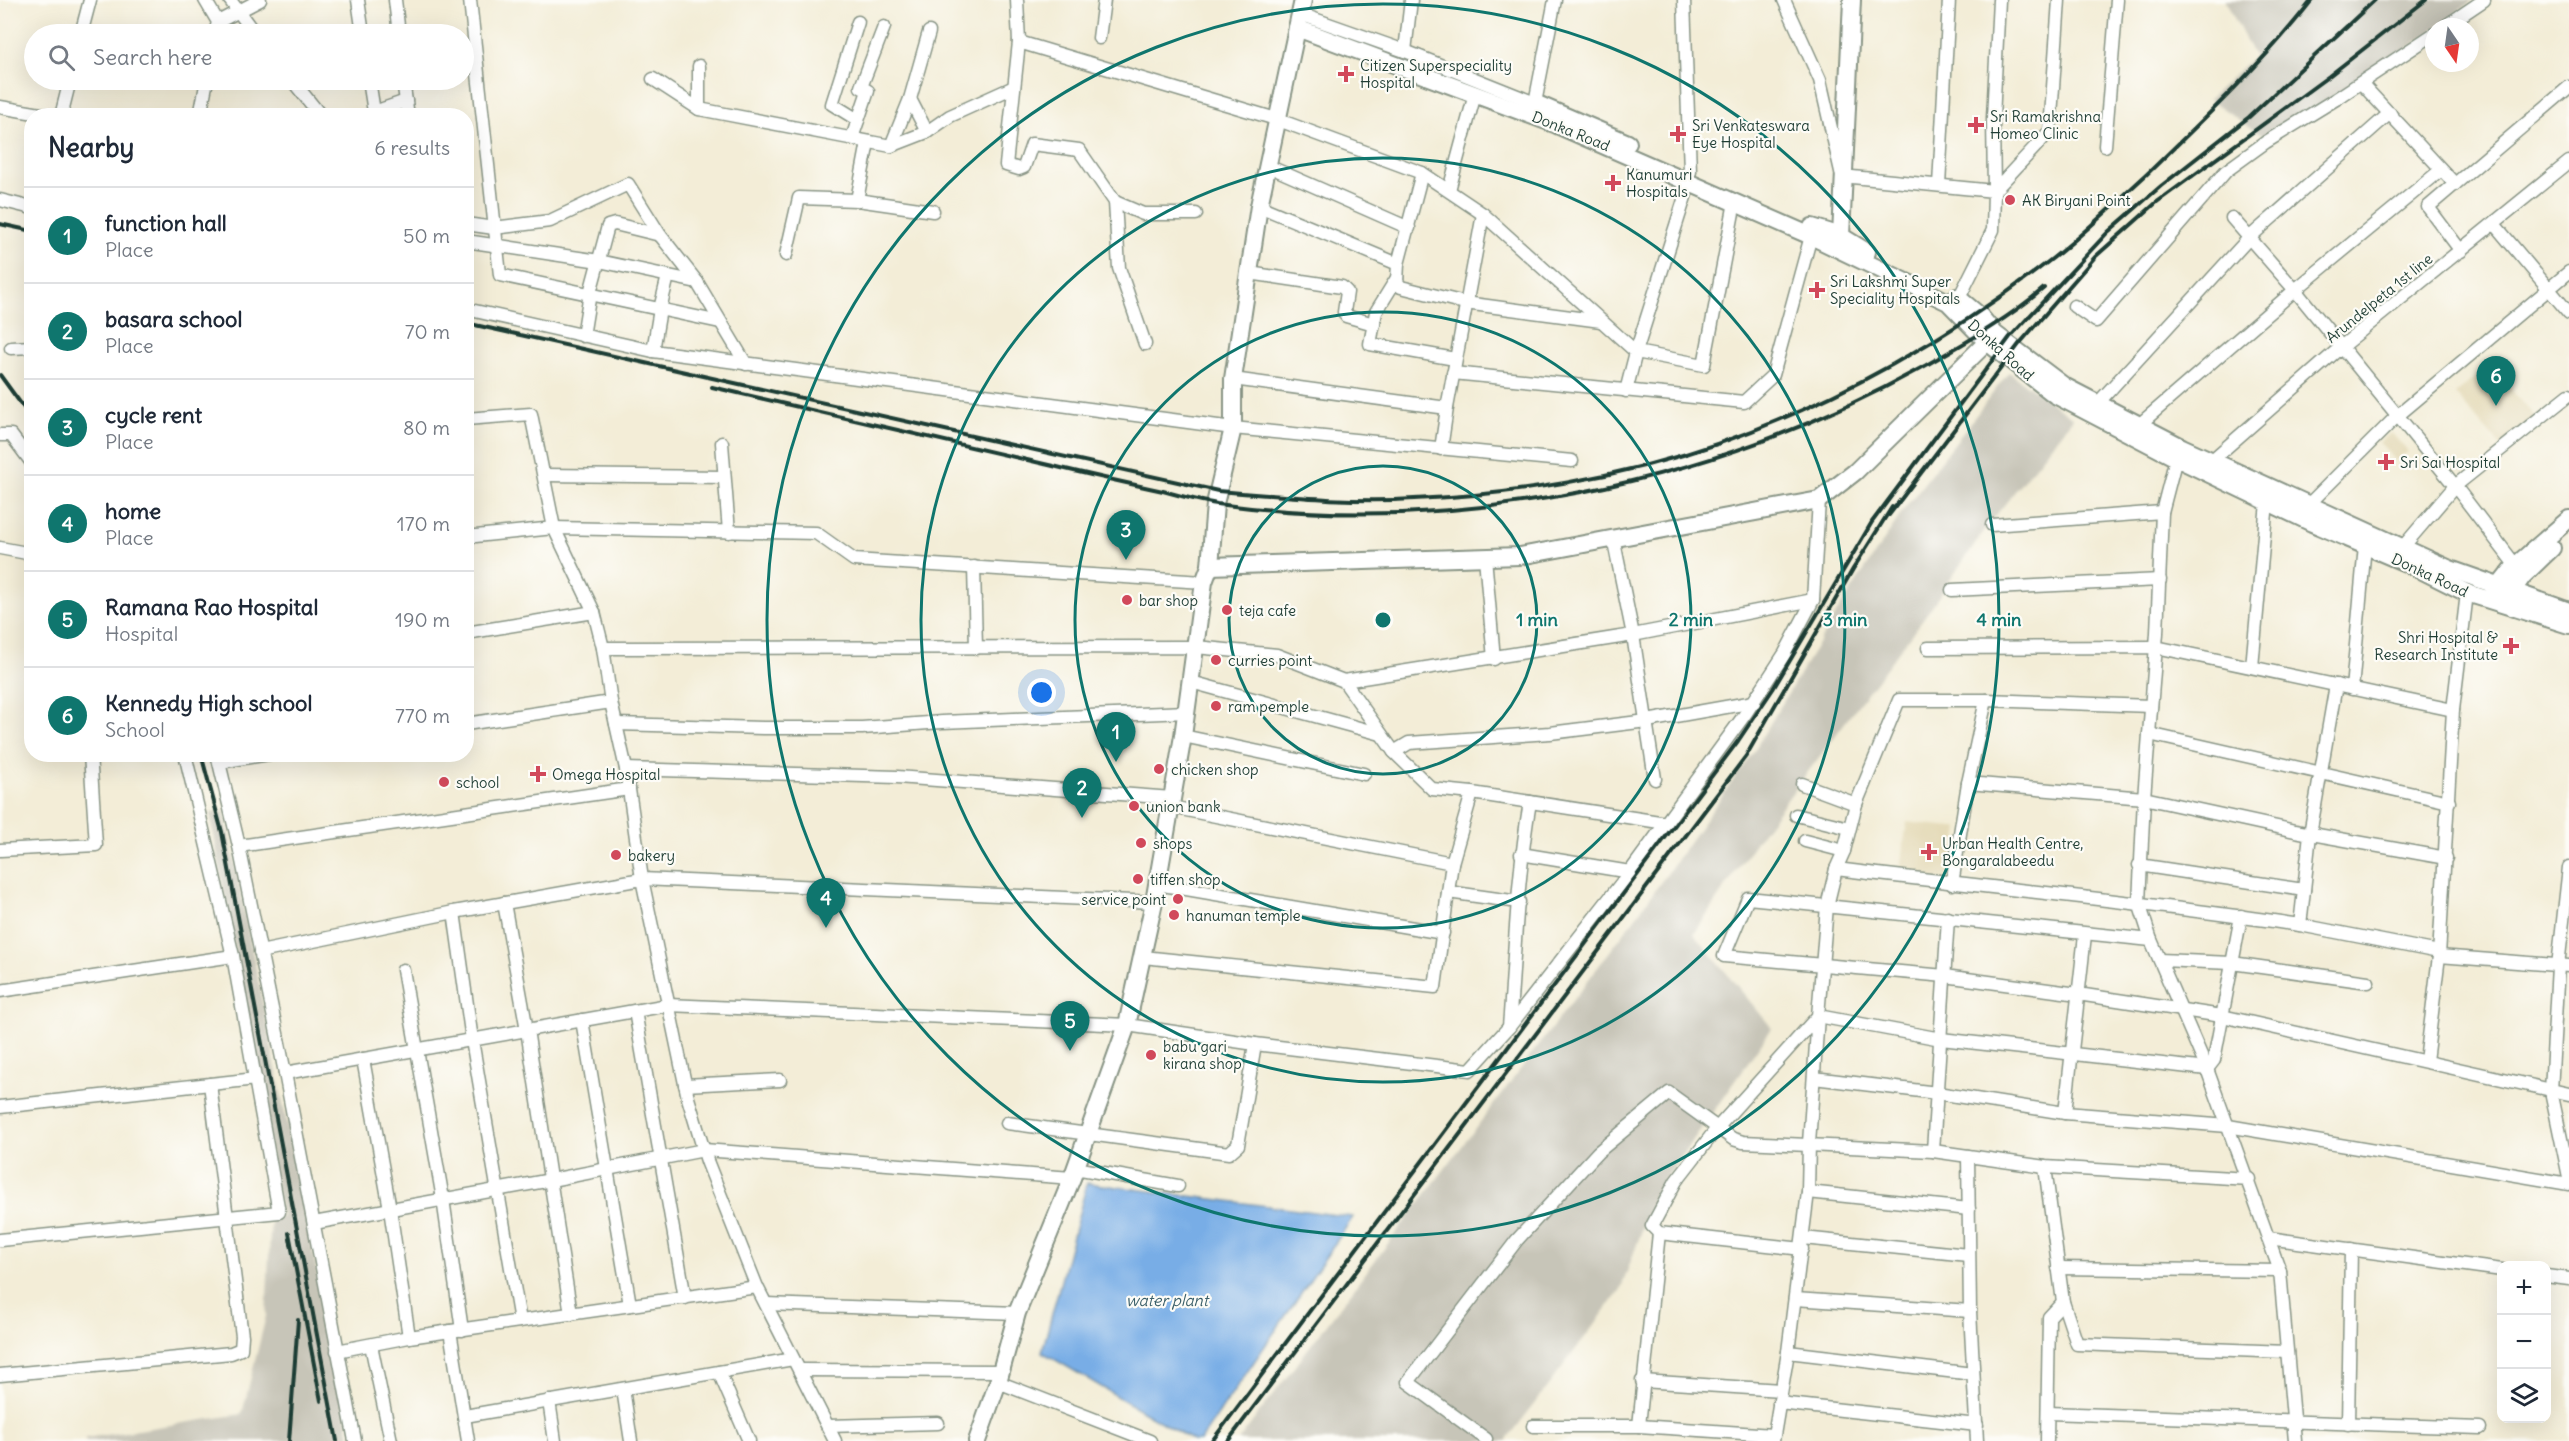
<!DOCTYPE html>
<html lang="en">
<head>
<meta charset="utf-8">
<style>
	:root { --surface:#fff; --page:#f6f6f7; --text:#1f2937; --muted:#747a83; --line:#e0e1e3; --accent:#0f766e }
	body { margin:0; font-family:Delius,sans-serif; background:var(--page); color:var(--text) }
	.controls { position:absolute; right:18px; bottom:18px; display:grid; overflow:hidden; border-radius:12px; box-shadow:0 6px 24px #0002 }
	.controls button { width:54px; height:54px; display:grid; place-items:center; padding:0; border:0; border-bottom:2px solid var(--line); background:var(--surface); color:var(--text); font:30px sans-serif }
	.compass { position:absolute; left:2425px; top:18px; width:54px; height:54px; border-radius:50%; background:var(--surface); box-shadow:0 6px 24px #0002; rotate:167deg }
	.you { position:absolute; left:1042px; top:693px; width:21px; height:21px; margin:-15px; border:4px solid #fff; border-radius:50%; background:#1a73e8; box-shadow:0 0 0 9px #1a73e833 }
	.badge { display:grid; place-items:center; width:39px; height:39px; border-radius:50%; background:var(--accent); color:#fff; font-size:20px; font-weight:700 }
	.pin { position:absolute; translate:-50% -50px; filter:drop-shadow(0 2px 3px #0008) }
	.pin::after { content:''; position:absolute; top:32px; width:21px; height:18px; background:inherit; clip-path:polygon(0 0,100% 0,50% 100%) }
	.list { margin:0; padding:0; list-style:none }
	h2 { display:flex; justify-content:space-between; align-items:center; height:78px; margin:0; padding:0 24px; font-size:26px }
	h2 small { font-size:20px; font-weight:400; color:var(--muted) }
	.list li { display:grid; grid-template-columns:39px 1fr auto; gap:18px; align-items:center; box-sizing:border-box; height:96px; padding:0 24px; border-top:2px solid var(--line) }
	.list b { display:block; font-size:22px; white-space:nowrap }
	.list p { margin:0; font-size:20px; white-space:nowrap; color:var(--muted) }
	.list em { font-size:20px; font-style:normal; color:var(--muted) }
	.icon { flex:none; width:33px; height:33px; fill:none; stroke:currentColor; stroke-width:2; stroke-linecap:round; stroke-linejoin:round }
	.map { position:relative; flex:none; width:2569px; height:1441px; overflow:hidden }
	.search { position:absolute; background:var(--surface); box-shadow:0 6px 24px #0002; left:24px; top:24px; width:450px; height:66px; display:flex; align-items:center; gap:15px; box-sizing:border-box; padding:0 21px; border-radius:33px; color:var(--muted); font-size:22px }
	.panel { position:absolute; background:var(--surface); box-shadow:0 6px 24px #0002; left:24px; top:108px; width:450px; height:654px; border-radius:24px }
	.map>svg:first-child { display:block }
</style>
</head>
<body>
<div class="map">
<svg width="2569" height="1441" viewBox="0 0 2569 1441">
	<rect width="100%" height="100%" fill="#fdfcf7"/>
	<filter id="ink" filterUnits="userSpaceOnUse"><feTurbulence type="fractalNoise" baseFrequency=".0167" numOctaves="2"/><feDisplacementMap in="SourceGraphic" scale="12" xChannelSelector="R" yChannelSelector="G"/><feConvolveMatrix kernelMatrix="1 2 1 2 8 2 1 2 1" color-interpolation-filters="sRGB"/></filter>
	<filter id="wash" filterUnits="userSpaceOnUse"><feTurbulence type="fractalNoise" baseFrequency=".008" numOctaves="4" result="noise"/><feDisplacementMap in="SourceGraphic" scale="24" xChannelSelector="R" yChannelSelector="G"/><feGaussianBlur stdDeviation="1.35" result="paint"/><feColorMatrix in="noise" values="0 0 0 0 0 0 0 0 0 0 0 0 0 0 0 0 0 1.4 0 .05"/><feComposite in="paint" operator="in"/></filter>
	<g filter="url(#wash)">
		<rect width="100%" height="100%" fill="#f3edd7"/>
		<g fill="#e5dbba">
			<polygon points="2490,365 2536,418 2501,447 2455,394"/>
			<polygon points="2391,432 2408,452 2396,461 2379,443"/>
			<polygon points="1907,822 1959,828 1951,882 1899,876"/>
		</g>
		<g fill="#c7c5b8">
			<polygon points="2225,0 2473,0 2361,83 2263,136 2209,99 2254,56"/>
			<polygon points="2009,372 2073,418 1989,524 1925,616 1759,837 1694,934 1772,1028 1655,1194 1620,1291 1506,1441 1238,1441 1633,921 1752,754 1834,617 1905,508"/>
			<polygon points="224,811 351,1441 86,1441 86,1438 242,1414 266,1316 271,1217 282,1216 210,813"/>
		</g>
		<polygon fill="#78ade6" stroke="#4c758d" stroke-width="1.5" points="1087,1183 1353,1217 1200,1441 1193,1441 1042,1352"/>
	</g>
	<g filter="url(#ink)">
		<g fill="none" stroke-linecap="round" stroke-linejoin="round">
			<g stroke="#899586" stroke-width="15">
				<g id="street">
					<polyline points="205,0 218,22 215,34"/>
					<polyline points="230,0 255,34"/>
					<polyline points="358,0 363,34"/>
					<polyline points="395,0 399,34"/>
					<polyline points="470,0 500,275 720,322"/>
					<polyline points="1017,0 1019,42 1006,165 1019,169 1024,167 1032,144 1079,150 1115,202 1119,268 1145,344"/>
					<polyline points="1684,0 1690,172"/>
					<polyline points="1784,0 1820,80 1842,176 1994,191 1993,230 1959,298"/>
					<polyline points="1999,0 1993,118 1994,191 2050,131 2059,0"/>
					<polyline points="1300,14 1405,51 1535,103 1555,0"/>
					<polyline points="218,22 260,0"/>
					<polyline points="2444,27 2484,0"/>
					<polyline points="81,34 90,0"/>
					<polyline points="1099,38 1104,0"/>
					<polyline points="1019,42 1276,119 1422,173 1483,214 1636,352 1626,391"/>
					<polyline points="1405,51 1411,0"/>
					<polyline points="653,79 699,109 891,146 927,132 950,116 1014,87"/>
					<polyline points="292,80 321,116"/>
					<polyline points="369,80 374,112 406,101"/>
					<polyline points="403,80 408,116"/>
					<polyline points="2361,83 2455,184"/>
					<polyline points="910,99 927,132"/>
					<polyline points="0,107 52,116"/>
					<polyline points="699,109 699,66"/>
					<polyline points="61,116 70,80"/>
					<polyline points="200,116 207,80"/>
					<polyline points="858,120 832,104 858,22"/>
					<polyline points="852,138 868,91 861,87 884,27"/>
					<polyline points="891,146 910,99 929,32"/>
					<polyline points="2105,146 2117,0"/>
					<polyline points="1268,166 1409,228"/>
					<polyline points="1690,181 1636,352 1704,365 1735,202"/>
					<polyline points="1939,185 1949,0"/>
					<polyline points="1449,190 1475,94"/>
					<polyline points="0,200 32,208"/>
					<polyline points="857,200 868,142"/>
					<polyline points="1115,202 1143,214 1196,214"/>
					<polyline points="1259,206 1398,264 1422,173"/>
					<polyline points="2232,218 2295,290 2455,486 2519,570"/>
					<polyline points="466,224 494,228 550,221 628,184 660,235 697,282 746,364"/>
					<polyline points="2495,225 2569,313"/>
					<polyline points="466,241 599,261 697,282"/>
					<polyline points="2461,251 2428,207 2569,87"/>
					<polyline points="786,255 799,198 857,200 933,211"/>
					<polyline points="1398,264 1397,282 1401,287 1465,303 1601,321"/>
					<polyline points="1249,273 1342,287 1347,292 1344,312 1346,316 1374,324"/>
					<polyline points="1397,278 1376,312 1370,344 1455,359"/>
					<polyline points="2074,306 2096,321 2226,171 2266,142 2336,99 2434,34"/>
					<polyline points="466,309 653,351 1233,428 1572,461"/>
					<polyline points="583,336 590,293 608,226 615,224 660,235"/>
					<polyline points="11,348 32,347"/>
					<polyline points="653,351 660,309 668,276"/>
					<polyline points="1453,373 1744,402 1773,375 1811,236"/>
					<polyline points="1233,379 1447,408 1441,449"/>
					<polyline points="2098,403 2250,237 2390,113"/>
					<polyline points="1447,408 1483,214"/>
					<polyline points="466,419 531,414 554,528 594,612 603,648 611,702 626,769 642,879 688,1098 707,1161 757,1287 835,1441"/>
					<polyline points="2140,424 2295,290 2441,170"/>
					<polyline points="0,435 11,435 32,463"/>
					<polyline points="722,443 729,532"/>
					<polyline points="2176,458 2162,512 2157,633 2144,798 2139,903 2151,940 2207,1069 2280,1271 2295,1441"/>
					<polyline points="2211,461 2341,347 2569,162"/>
					<polyline points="544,475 724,477"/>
					<polyline points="2308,505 2396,417 2569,272"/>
					<polyline points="1992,525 2162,512"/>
					<polyline points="466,537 554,528 816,533 854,560 1204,582"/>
					<polyline points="1613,537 1633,635 1655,779"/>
					<polyline points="0,548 32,554"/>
					<polyline points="2402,548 2455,486 2569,395"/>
					<polyline points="1485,557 1494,659"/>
					<polyline points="974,567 976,648"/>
					<polyline points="1952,590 2160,580"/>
					<polyline points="466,633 594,612"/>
					<polyline points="603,648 1196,647 1277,655 1344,681 1394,752 1432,789 1472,793 1452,863 1435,987 1143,957"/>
					<polyline points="1928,648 2156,647 2453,710"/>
					<polyline points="2252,667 2267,502"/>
					<polyline points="1344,681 1633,635 1813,600"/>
					<polyline points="1191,682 1381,734"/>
					<polyline points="2352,689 2365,545"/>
					<path d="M1986 700H1899L1856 804 1844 851 1836 869C1991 888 2146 902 2300 925L2304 890 2139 865"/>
					<polyline points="466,724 611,702"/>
					<polyline points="616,724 763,728 862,728 942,722 1187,712"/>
					<polyline points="2149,734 2449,802"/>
					<polyline points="1183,736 1364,774"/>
					<polyline points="1394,752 1409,743 1550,733 1647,721 1754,702"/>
					<polyline points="217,754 239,846 285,1073 355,1441"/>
					<polyline points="220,762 269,754"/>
					<polyline points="626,769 897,777 1172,798"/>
					<polyline points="1968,783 2144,798 2295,831 2446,858"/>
					<polyline points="1802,784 1856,804"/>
					<polyline points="1472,793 1666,823"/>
					<polyline points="1171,807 1452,863"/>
					<polyline points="1796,815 1849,828"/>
					<polyline points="1805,841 1844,851"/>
					<polyline points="239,846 629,789"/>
					<polyline points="0,850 96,845 90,754"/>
					<polyline points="1521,854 1630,872"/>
					<polyline points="2569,867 2558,966 2551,1091 2569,1177"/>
					<polyline points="1157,884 1443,933"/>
					<polyline points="1952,884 1968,783 1986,700 2151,706"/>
					<polyline points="2304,890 2310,834 2336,685"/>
					<polyline points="1448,892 1519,902"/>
					<polyline points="504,903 527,1030 571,1314"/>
					<polyline points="454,912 472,1040 520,1321"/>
					<polyline points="2300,925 2439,952"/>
					<polyline points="2151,940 1748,898 1724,956 1945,976 2078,994 2222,1016 2569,1094"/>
					<polyline points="260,952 454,912 642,879 1154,902"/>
					<polyline points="2439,956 2569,966"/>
					<polyline points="2160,960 2232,963 2368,982"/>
					<polyline points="403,970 443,1199 462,1330"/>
					<polyline points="0,991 233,956"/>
					<polyline points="635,1011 685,1298"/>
					<polyline points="582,1020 630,1305"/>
					<path d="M1509 1027C1515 952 1517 876 1530 802"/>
					<polyline points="363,1059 390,1209 409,1337"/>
					<polyline points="2426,1061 2439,956 2453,710 2467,593"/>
					<polyline points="285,1073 668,1005 1127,1025 1255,1044 1470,1070 1509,1027 1630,872 1746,713 1785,653 1813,600 1819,500"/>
					<polyline points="1814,1078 1937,1093 2065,1113 2228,1126 2569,1184"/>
					<polyline points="685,1085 780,1080"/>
					<polyline points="0,1107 256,1079"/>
					<polyline points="2065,1113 2085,935"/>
					<polyline points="1007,1123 1229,1153 1238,1145 1255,1044"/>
					<polyline points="1933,1151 1948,918"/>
					<polyline points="1968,1156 1970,1311 1977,1441"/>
					<polyline points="2045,1167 2063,1302 2077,1344 2287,1352"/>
					<polyline points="1075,1168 1178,1186"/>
					<polyline points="1808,1192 1969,1209"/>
					<polyline points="314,1223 551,1180 704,1150 1072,1178"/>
					<polyline points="1803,1238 1968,1255"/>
					<polyline points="2268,1238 2502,1270"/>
					<polyline points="0,1240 279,1212 233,956 185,754"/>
					<polyline points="1802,1249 1659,1233 1652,1226 1676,1181 1718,1127 1818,1016 1827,906 1836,869"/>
					<polyline points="2058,1268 2280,1271"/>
					<polyline points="2546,1276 2569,1279"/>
					<polyline points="1795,1299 1970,1311"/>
					<polyline points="766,1304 1017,1313"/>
					<polyline points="450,1331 468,1441"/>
					<polyline points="371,1345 391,1441"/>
					<polyline points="337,1351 409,1337 757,1287"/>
					<polyline points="1788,1352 1973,1374"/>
					<polyline points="800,1370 1001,1371"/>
					<polyline points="719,1372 749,1441"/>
					<polyline points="0,1375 231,1353 241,1349 242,1336 210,1084"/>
					<polyline points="1642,1381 1781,1390"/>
					<polyline points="998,1382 1150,1441"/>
					<polyline points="623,1389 631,1441"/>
					<polyline points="549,1401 555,1441"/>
					<polyline points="1779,1403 1977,1425"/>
					<polyline points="2048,1413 2480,1428"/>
					<polyline points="465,1416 793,1359"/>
					<polyline points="2348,1424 2351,1249"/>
					<polyline points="828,1426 938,1423"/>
					<polyline points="1533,1426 1639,1426 1773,1435"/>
					<polyline points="1639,1426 1659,1233"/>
					<polyline points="1486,1439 1408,1382 1517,1240 1598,1152 1669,1093 1733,1139 1743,1142 1933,1151 2045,1167 2249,1179"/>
					<polyline points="1773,1441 1788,1352 1808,1192 1809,1143 1818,1016 1941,1039 2207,1069 2214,1060 2241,916"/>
					<polyline points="2047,1441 2049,1317 2063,1302"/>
				</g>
			</g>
			<g stroke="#899586" stroke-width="20">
				<g id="secondary">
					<polyline points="1297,28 1557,125 1811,236 1948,302 1987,342 2055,395 2176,458 2312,523 2415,567 2467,593 2569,625"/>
					<polyline points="1535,103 1628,143"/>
					<polyline points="1812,227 1841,236 1867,252"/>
					<polyline points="1841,236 1852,0"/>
					<polyline points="1957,297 1981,317 1995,334 2064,386 2182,447 2450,569 2569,611"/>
					<polyline points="1210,566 1520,556 1819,500 1855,472 1987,342"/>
					<polyline points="2492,595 2515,566 2569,519"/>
					<polyline points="2506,600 2523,576 2552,548"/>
					<polyline points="977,1441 998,1382 1017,1313 1072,1178 1127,1025 1154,902 1183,736 1204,582 1210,566 1215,504 1233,428 1233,379 1259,206 1303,0"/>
				</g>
			</g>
			<use href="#street" stroke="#fff" stroke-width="12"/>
			<use href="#secondary" stroke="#fff" stroke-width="16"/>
			<g stroke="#1f3d34" stroke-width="4">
				<polyline points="0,224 32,231"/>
				<path d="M466 323 1218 491C1283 496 1348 503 1414 499 1514 495 1622 477 1717 444 1837 402 1953 336 2053 258 2086 232 2116 202 2147 174 2203 120 2264 62 2312 0"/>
				<polyline points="0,375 32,419"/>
				<path d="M712 387C826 413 939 440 1053 466 1090 475 1126 483 1163 491 1181 496 1199 501 1217 504 1458 536 1709 486 1921 368 1963 344 2007 320 2044 288"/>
				<polyline points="1889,515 2020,343 2095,257 2157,202 2329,76 2426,0"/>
				<polyline points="201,754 222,832 337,1441"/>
				<polyline points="289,1233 321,1401"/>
				<polyline points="289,1441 298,1320"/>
				<polyline points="1212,1441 1738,741 1773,689 1872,522 2010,337 2108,232 2161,186 2249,117 2375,0"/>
				<polyline points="1228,1441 1746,756 1853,569 1892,507"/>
			</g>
		</g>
	</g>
	<g fill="none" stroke="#0f766e" stroke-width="3">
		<circle cx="1383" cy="620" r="154"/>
		<circle cx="1383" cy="620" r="308"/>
		<circle cx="1383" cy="620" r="462"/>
		<circle cx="1383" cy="620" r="616"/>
	</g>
	<g fill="#d1495b" stroke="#fdfcf7" stroke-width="2">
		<path d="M1343 65h6v6h6v6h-6v6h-6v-6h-6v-6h6z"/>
		<path d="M1973 116h6v6h6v6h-6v6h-6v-6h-6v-6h6z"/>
		<path d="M1675 125h6v6h6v6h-6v6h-6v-6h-6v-6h6z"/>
		<path d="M1610 174h6v6h6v6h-6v6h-6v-6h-6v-6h6z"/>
		<circle cx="2010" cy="200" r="6"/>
		<path d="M1814 281h6v6h6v6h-6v6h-6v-6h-6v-6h6z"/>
		<path d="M2383 453h6v6h6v6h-6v6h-6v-6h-6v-6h6z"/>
		<circle cx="1127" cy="600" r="6"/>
		<circle cx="1227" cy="610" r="6"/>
		<path d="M2508 637h6v6h6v6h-6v6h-6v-6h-6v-6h6z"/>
		<circle cx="1216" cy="660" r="6"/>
		<circle cx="1216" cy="706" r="6"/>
		<circle cx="1159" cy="769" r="6"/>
		<path d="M535 765h6v6h6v6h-6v6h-6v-6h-6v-6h6z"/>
		<circle cx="444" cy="782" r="6"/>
		<circle cx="1134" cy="806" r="6"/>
		<circle cx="1141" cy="843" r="6"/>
		<path d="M1926 843h6v6h6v6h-6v6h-6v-6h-6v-6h6z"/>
		<circle cx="616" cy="855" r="6"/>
		<circle cx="1138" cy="879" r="6"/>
		<circle cx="1178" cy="899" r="6"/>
		<circle cx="1174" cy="915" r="6"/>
		<circle cx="1151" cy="1055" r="6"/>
	</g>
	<g text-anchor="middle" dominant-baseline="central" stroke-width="4.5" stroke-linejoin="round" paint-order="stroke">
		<g font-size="15" fill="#1f3d34" stroke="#fdfcf7" text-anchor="start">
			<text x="1360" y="65">Citizen Superspeciality<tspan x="1360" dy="17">Hospital</tspan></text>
			<text x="1990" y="116">Sri Ramakrishna<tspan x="1990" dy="17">Homeo Clinic</tspan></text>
			<text x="1692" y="125">Sri Venkateswara<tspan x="1692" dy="17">Eye Hospital</tspan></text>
			<text x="1626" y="174">Kanumuri<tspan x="1626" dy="17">Hospitals</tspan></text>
			<text x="2022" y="200">AK Biryani Point</text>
			<text x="1830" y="281">Sri Lakshmi Super<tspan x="1830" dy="17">Speciality Hospitals</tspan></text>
			<text x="2400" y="462">Sri Sai Hospital</text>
			<text x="1139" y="600">bar shop</text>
			<text x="1239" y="610">teja cafe</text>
			<text x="2498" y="637" text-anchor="end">Shri Hospital &amp;<tspan x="2498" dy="17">Research Institute</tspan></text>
			<text x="1228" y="660">curries point</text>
			<text x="1228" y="706">ram pemple</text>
			<text x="1171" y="769">chicken shop</text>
			<text x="552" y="774">Omega Hospital</text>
			<text x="456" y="782">school</text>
			<text x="1146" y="806">union bank</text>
			<text x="1153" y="843">shops</text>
			<text x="1942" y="843">Urban Health Centre,<tspan x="1942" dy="17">Bongaralabeedu</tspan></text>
			<text x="628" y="855">bakery</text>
			<text x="1150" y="879">tiffen shop</text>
			<text x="1166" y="899" text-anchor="end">service point</text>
			<text x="1186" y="915">hanuman temple</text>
			<text x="1163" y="1046">babu gari<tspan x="1163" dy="17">kirana shop</tspan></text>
		</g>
		<g font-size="15" fill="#1f3d34" stroke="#fdfcf7">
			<text transform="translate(1571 131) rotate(22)">Donka Road</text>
			<text transform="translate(2379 298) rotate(-39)">Arundelpeta 1st line</text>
			<text transform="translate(2001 350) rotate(42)">Donka Road</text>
			<text transform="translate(2430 575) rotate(25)">Donka Road</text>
		</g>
		<g font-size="16" font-style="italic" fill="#3a5f69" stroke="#fdfcf7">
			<text x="1167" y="1300">water plant</text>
		</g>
	</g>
	<circle cx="1383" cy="620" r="9" fill="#0f766e" stroke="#fdfcf7" stroke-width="3"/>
	<g font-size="18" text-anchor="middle" font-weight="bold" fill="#0f766e" stroke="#fdfcf7" stroke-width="4.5" stroke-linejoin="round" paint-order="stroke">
		<text x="1537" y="626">1 min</text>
		<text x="1691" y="626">2 min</text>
		<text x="1845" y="626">3 min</text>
		<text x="1999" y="626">4 min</text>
	</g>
</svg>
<div class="controls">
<button>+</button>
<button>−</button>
<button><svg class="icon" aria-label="layers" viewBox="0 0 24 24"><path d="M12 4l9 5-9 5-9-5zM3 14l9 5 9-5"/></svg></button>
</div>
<svg class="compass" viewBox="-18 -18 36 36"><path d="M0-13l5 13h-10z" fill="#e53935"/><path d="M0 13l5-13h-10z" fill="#747a83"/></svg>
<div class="you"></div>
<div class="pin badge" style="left:1116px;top:762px">1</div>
<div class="pin badge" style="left:1082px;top:818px">2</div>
<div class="pin badge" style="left:1126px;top:560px">3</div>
<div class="pin badge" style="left:826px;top:928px">4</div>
<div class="pin badge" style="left:1070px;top:1051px">5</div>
<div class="pin badge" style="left:2496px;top:406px">6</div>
<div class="search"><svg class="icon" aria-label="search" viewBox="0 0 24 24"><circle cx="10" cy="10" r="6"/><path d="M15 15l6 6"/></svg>Search here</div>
<section class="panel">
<h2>Nearby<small>6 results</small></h2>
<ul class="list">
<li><span class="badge">1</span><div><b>function hall</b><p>Place</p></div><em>50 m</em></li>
<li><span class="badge">2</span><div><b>basara school</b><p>Place</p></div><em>70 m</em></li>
<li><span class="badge">3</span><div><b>cycle rent</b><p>Place</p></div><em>80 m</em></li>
<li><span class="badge">4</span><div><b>home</b><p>Place</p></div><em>170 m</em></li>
<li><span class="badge">5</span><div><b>Ramana Rao Hospital</b><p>Hospital</p></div><em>190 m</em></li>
<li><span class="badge">6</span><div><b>Kennedy High school</b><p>School</p></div><em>770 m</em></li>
</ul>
</section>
</div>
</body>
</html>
